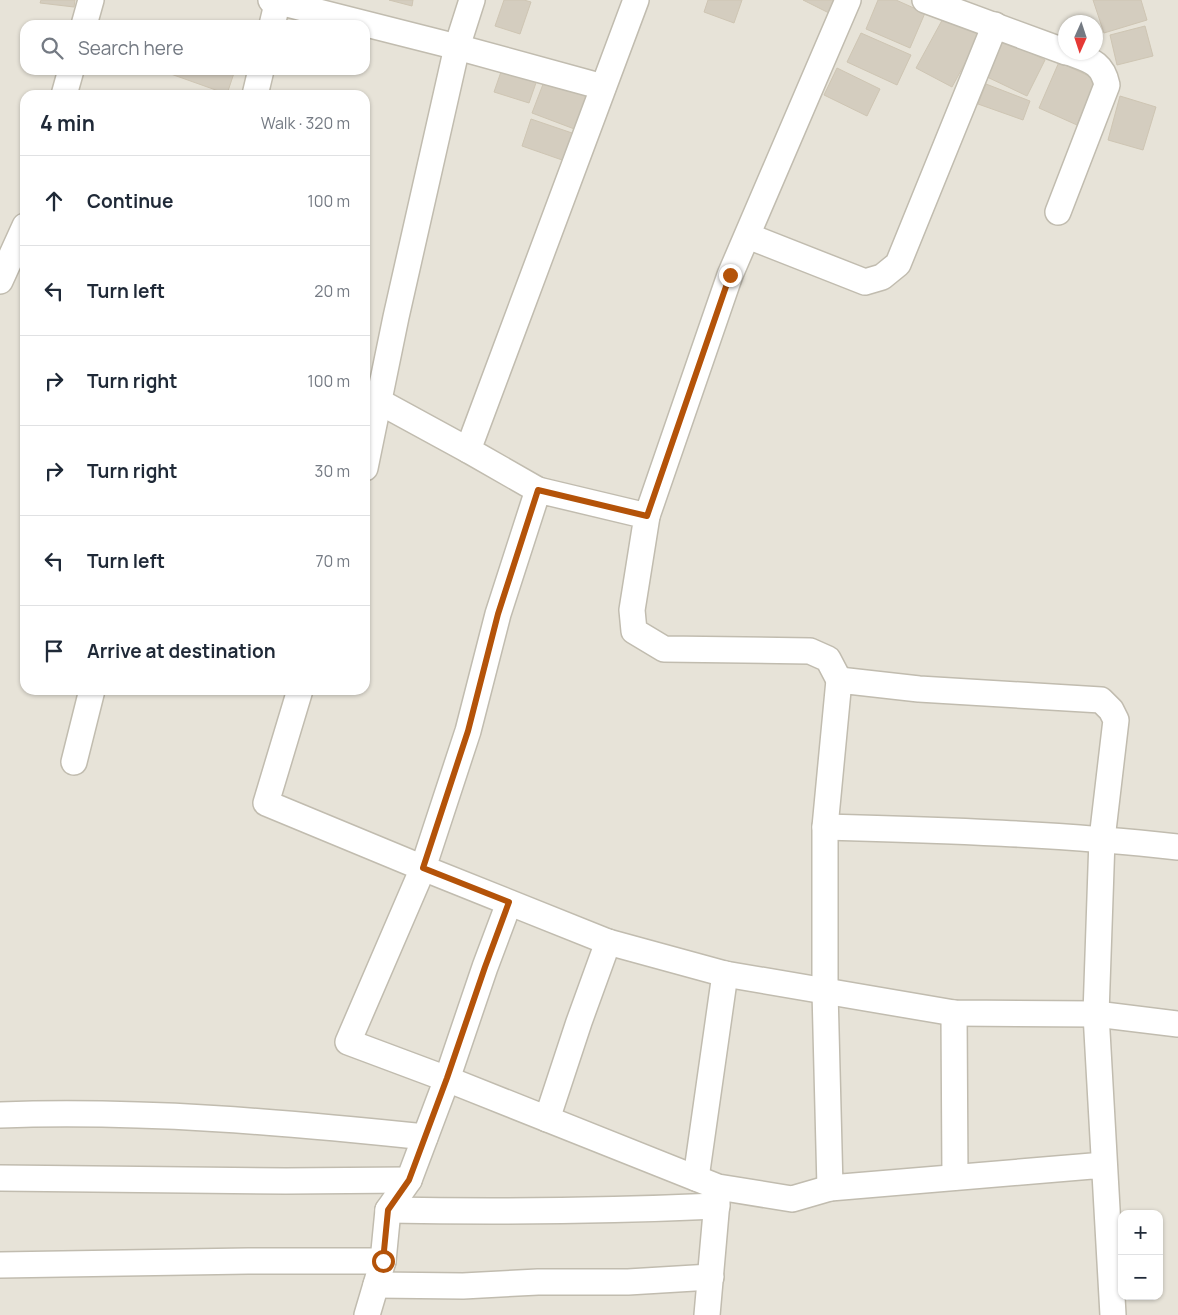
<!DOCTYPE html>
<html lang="en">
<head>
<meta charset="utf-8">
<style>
	:root { --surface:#fff; --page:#f2f2f3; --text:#1f2937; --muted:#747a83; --line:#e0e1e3 }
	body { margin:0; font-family:Manrope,sans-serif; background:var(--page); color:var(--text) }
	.controls { position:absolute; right:15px; bottom:15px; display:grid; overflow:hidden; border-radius:10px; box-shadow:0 1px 4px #0004 }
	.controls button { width:45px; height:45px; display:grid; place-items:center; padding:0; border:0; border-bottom:1px solid var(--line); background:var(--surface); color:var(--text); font:25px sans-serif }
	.compass { position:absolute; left:1058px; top:15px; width:45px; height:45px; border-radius:50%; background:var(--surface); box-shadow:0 1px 4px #0004; rotate:183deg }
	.stop { position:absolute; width:15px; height:15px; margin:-11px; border:4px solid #b45309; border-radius:50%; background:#fff }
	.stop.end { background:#b45309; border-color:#fff; box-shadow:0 1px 5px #0008 }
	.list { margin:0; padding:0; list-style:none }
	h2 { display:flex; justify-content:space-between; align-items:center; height:65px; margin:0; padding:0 20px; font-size:21px }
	h2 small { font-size:16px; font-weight:400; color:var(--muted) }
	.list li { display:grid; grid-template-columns:32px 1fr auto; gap:15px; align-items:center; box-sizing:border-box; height:90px; padding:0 20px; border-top:1px solid var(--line) }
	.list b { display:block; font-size:19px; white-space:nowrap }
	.list em { font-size:16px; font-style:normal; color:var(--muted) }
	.icon { flex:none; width:28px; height:28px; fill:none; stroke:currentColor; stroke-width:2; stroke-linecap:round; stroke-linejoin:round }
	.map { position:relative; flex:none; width:1178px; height:1315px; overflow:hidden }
	.search { position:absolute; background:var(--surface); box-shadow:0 1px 4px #0004; left:20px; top:20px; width:350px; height:55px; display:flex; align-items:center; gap:12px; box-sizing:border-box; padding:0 18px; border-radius:15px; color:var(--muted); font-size:19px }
	.panel { position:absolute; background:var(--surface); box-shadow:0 1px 4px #0004; left:20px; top:90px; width:350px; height:605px; border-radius:15px }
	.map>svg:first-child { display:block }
</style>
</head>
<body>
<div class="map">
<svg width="1178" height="1315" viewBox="0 0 1178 1315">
	<rect width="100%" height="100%" fill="#f3f1e9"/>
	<path fill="#e7e3d8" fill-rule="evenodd" d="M0 0H1178V1315H0ZM1066 22H1096V52H1066ZM25 25H365V70H25ZM25 95H365V690H25ZM1122 1214H1159V1296H1122Z"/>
	<g fill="#d4cdbf" stroke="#cec5b3">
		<polygon points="41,0 75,0 74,7 40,3"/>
		<polygon points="389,0 413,0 412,6"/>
		<polygon points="504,0 524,0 531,2 520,34 495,26"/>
		<polygon points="708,0 742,0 734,23 704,12"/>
		<polygon points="803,0 840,0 833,15"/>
		<polygon points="878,0 896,0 925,13 910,48 866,29"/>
		<polygon points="1093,0 1141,0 1147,20 1104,33"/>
		<polygon points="946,13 982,32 952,87 916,68"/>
		<polygon points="1145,26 1153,56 1117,65 1110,35"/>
		<polygon points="861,33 911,55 897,85 847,62"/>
		<polygon points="1003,39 1045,60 1027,96 985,76"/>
		<polygon points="1059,62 1097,80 1077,125 1039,108"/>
		<polygon points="503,66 538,77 529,103 494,92"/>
		<polygon points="837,68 880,89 867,116 824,95"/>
		<polygon points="170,70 235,70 227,94 168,73"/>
		<polygon points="545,79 590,96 577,130 532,113"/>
		<polygon points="986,84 1030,101 1023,120 978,104"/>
		<polygon points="1120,96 1156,107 1143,150 1108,140"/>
		<polygon points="531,119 575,134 565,161 522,146"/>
	</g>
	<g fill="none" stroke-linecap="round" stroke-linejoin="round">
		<g stroke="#c1bcaf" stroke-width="28">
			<g id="minor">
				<polyline points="271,0 457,47 603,87"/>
				<polyline points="925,0 1066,52"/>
				<polyline points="84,25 91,0"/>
				<polyline points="272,25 278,0"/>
				<polyline points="64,95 71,70"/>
				<polyline points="255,95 261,70"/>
				<path d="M1058 212 1107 85C1102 61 1088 60 1068 52"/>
				<polyline points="748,236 865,282 882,277 898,264 995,25"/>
				<polyline points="0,281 25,226"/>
				<polyline points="380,402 468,450"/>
				<polyline points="365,468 396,317 457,47 472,0"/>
				<polyline points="538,490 468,450 636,0"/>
				<polyline points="647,516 730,275 848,0"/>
				<polyline points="839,680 828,659 810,651 664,649 634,631 632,610 647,516 538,490 498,614 468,731 423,868 608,942 725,974 954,1013 1096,1014 1178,1024"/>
				<polyline points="300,690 266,803 423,868 348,1042 447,1079 718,1187 792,1199 830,1188"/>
				<polyline points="74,762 92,690"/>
				<path d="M825 827C943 830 1061 834 1178 847"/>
				<polyline points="954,1013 955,1177"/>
				<path d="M0 1115C144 1110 282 1122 425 1137"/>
				<polyline points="547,1119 579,1022 608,942"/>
				<polyline points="1104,1165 830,1188 825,991 825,827 839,680 919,689 1101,700 1111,710 1116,720 1102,839 1096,1014 1113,1315"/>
				<polyline points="0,1178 286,1181 409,1180"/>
				<polyline points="696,1178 725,974"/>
				<path d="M388 1210C498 1212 607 1211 717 1206"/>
				<polyline points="0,1265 248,1261 383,1261"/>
				<polyline points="376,1285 463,1286 538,1282 628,1282 711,1277"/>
				<polyline points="367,1315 383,1261 388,1210 409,1180 447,1079 485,967 509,903"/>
				<polyline points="707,1315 718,1190"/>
			</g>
		</g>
		<use href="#minor" stroke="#fff" stroke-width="25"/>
	</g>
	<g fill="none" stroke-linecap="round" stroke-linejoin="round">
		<polyline stroke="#b45309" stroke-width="6" points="383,1261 388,1210 409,1180 447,1078 485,967 509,902 423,868 468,731 498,614 538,490 647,516 730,275"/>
	</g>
</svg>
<div class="controls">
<button>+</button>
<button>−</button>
</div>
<svg class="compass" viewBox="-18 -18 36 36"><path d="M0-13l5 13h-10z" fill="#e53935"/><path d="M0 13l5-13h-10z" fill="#747a83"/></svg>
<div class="stop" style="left:383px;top:1261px"></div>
<div class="stop end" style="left:730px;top:275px"></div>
<div class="search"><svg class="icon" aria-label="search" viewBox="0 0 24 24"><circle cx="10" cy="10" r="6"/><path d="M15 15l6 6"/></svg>Search here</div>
<section class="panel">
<h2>4 min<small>Walk · 320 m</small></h2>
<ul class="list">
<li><svg class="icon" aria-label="ahead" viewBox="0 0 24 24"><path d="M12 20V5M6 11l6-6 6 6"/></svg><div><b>Continue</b></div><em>100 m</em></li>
<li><svg class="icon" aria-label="left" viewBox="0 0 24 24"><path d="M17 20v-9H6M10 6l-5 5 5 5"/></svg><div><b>Turn left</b></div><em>20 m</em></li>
<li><svg class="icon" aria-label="right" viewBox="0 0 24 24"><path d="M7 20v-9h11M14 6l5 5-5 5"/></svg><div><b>Turn right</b></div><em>100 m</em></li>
<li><svg class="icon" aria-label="right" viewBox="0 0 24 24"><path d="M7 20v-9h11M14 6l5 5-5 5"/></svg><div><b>Turn right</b></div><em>30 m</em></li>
<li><svg class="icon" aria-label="left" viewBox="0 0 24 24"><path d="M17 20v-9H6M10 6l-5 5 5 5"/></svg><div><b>Turn left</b></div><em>70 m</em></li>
<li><svg class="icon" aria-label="arrive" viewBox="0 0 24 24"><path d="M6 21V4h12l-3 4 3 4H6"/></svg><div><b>Arrive at destination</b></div></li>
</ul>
</section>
</div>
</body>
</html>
